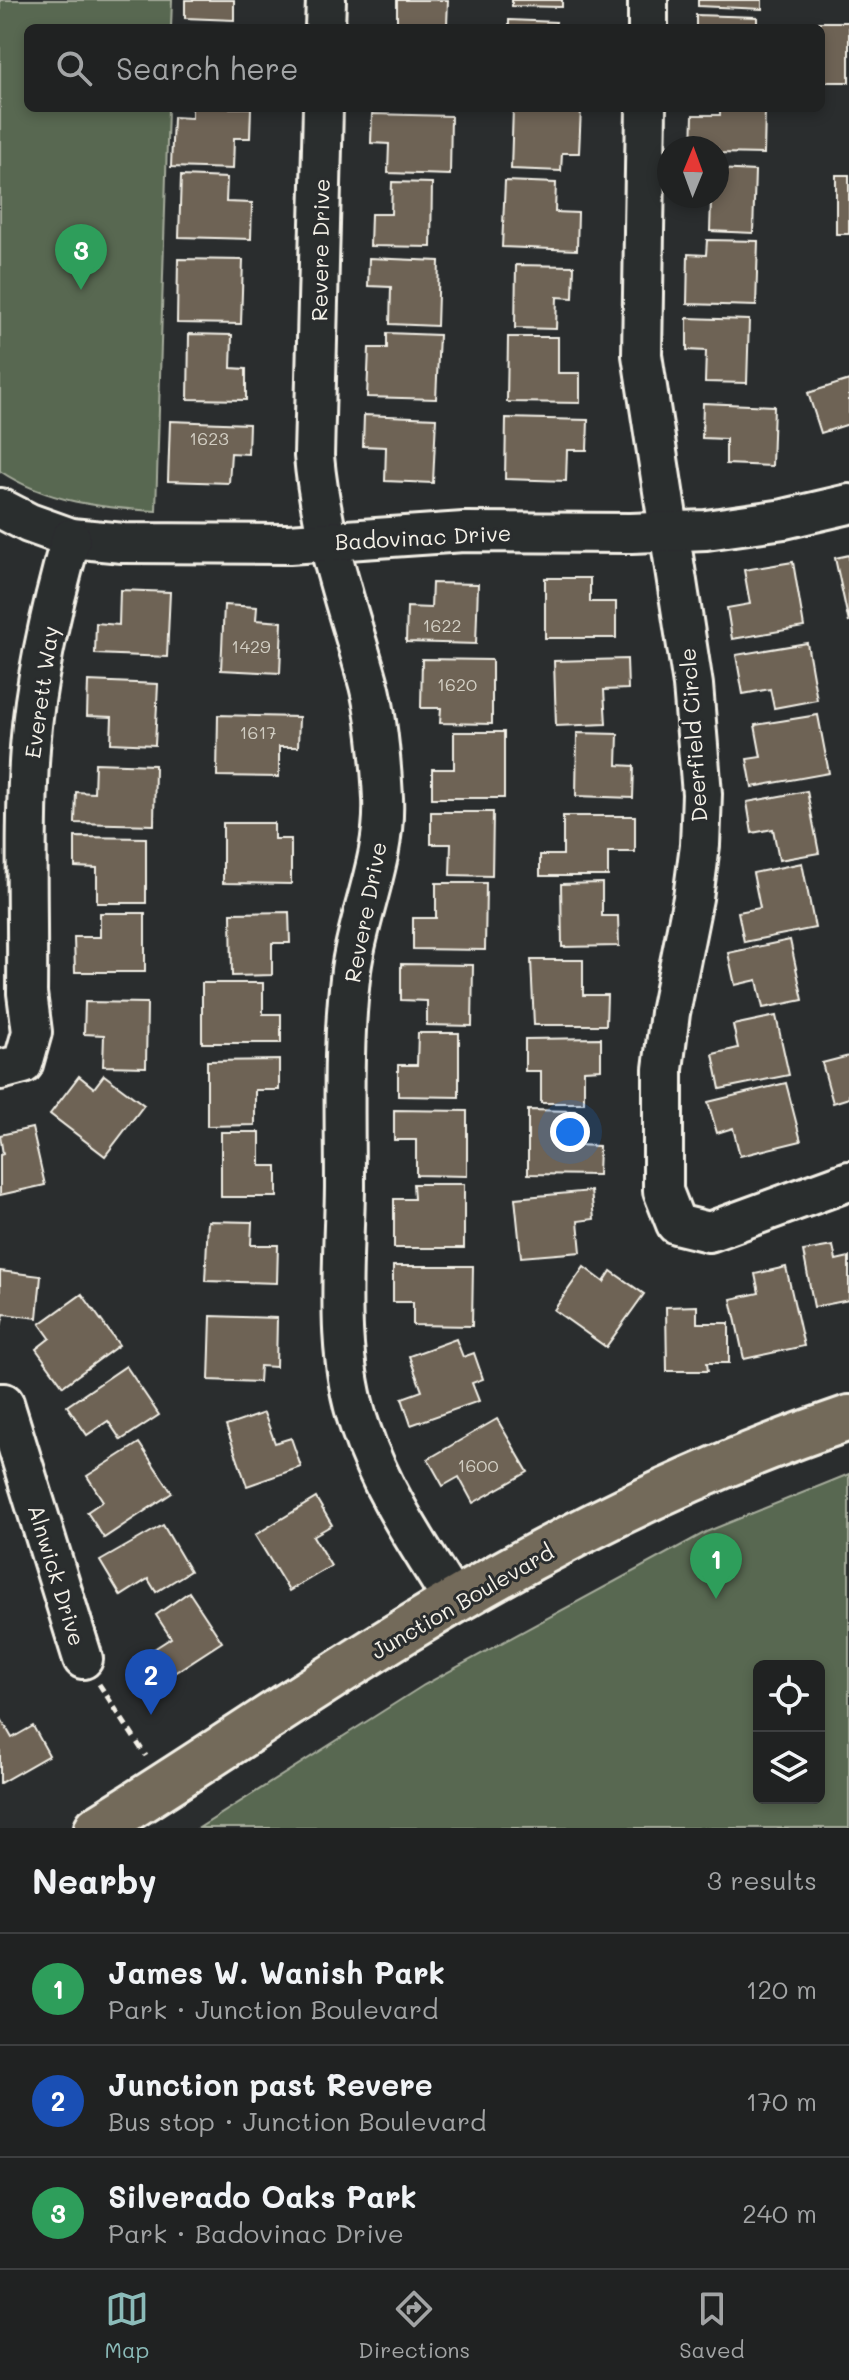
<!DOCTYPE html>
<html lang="en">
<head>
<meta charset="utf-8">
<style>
	:root { --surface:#202222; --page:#282a2a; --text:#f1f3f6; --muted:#a2a4a5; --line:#3d3f40; --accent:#8bbbb9 }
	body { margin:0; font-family:Mali,sans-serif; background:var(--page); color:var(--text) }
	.controls { position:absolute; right:24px; bottom:24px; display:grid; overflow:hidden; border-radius:12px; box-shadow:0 4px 12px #0003 }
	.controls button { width:72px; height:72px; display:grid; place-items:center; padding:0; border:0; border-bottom:2px solid var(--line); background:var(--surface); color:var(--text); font:40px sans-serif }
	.compass { position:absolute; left:657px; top:136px; width:72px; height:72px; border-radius:50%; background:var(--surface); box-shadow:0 4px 12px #0003; rotate:1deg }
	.you { position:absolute; left:570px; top:1132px; width:28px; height:28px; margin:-20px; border:6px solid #fff; border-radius:50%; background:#1a73e8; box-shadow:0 0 0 12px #1a73e833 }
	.badge { display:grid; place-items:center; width:52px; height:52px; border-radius:50%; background:var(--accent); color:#fff; font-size:26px; font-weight:700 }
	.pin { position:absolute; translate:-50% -66px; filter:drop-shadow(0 2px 4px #0008) }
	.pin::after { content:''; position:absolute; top:42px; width:28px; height:24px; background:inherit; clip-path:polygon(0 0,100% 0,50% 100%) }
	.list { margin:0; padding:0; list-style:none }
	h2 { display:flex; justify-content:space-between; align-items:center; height:104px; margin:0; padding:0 32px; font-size:34px }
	h2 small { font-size:26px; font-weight:400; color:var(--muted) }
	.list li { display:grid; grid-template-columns:52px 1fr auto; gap:24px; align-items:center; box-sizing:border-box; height:112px; padding:0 32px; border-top:2px solid var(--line) }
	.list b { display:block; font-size:30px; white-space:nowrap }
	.list p { margin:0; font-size:26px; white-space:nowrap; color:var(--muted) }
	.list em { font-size:26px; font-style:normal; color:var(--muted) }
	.icon { flex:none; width:44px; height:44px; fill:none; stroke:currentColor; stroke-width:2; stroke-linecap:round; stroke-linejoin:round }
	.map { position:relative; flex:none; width:849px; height:1828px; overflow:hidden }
	.search { position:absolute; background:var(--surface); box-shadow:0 4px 12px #0003; left:24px; right:24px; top:24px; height:88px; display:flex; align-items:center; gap:20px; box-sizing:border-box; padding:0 28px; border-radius:12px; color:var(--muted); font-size:30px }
	.sheet { height:440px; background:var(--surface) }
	nav { display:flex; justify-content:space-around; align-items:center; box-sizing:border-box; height:112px; border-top:2px solid var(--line); background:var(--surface); font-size:22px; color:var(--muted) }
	nav a { display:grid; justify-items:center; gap:4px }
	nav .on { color:var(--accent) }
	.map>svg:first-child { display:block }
</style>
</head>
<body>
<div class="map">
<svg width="849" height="1828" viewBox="0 0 849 1828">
	<rect width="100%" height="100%" fill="#2a2d2e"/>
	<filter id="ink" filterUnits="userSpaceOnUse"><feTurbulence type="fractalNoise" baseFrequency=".0125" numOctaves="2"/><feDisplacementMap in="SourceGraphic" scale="16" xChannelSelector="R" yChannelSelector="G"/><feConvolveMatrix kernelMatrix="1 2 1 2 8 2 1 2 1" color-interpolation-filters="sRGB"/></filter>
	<g filter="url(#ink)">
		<g fill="#596851" stroke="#a6ac9c" stroke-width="2" fill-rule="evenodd">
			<path d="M0 0H172L171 28H28V108H168L156 511C102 508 46 502 0 471Z"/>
			<path d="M849 1474V1828H199L424 1685 706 1532ZM819 1666V1798H759V1666Z"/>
		</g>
		<g fill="#6e6354" stroke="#f4f1e8" stroke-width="2">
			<polygon points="185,0 234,0 234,20 185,18"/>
			<polygon points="397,0 448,0 447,25 397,24"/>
			<polygon points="512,0 562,0 562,7 512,6"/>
			<polygon points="698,0 762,0 762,9 698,6"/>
			<polygon points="696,15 757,17 757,28 696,28"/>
			<polygon points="509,20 556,22 555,28 509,28"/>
			<polygon points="819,22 849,22 849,82 821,82"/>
			<polygon points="192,108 251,108 250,138 234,138 233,169 171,167 173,117 192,118"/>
			<polygon points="513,108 581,108 579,153 562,153 561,171 511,169"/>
			<polygon points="720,108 765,108 764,154 717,153 717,148 692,148 693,115 720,115"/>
			<polygon points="372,114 451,116 450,175 388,173 389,144 371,143"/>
			<polygon points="717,169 755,171 753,233 710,231 711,200 693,200 693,196 717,196"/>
			<rect x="836" y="175" width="13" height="59"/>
			<polygon points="181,176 227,178 226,202 252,203 251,239 179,237"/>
			<polygon points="505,181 556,183 555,212 578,213 577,250 502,247"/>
			<polygon points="392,182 432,183 431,247 370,246 371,214 391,214"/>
			<polygon points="707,240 758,241 756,306 687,304 688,254 706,255"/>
			<polygon points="369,258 439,261 437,326 390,324 391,287 368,286"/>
			<polygon points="178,259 243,260 241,324 177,323"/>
			<polygon points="516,265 574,266 573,298 557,297 556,329 515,328"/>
			<polygon points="687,318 749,320 747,383 705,382 706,351 687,350"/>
			<polygon points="387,333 439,335 436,399 367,397 369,348 387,348"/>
			<polygon points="189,334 232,335 231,368 246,369 246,400 188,399"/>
			<polygon points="508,337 558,337 558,373 580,373 580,403 507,402"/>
			<polygon points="849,380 849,424 821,433 808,393"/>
			<polygon points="703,403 774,406 772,466 726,464 726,439 702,438"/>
			<polygon points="364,415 436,418 433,483 385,481 386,447 363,446"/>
			<polygon points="506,418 588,420 587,450 567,450 566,481 505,479"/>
			<polygon points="170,421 249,424 248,454 231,453 229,483 168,481"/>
			<polygon points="849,555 849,623 835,558"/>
			<polygon points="793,562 804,627 732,639 727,608 750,604 744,570"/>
			<polygon points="545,578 590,578 590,602 616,602 616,638 545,638"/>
			<polygon points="432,583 478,584 476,644 406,642 407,607 431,608"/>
			<polygon points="120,590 170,592 167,657 95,654 96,623 119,625"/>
			<polygon points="224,605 257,607 256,620 282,622 280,673 221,670"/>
			<polygon points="807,643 817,700 774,708 770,689 743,694 736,655"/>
			<polygon points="422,659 492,660 492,724 440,723 441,708 421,708"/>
			<polygon points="627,659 628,689 604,690 606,724 556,726 554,661"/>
			<polygon points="88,681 158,684 155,745 111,743 112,717 87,716"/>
			<polygon points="218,715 299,717 298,747 279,747 279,777 217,776"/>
			<polygon points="818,715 829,773 752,787 747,759 761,757 755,725"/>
			<polygon points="454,732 504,732 504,798 432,798 432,769 454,769"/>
			<polygon points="577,733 618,734 617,765 634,766 633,798 576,796"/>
			<polygon points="95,763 155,765 154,825 75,823 76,792 94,793"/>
			<polygon points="807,791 819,853 779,860 773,829 752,833 747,802"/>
			<polygon points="431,812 493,812 492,876 450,875 451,844 431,844"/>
			<polygon points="563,816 635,816 635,852 608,852 608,876 540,876 540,855 563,855"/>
			<polygon points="223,823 274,823 274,839 291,839 291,884 223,883"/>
			<polygon points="75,837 146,838 146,903 97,903 97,868 75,867"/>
			<polygon points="802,863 815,928 744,942 738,912 760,908 753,873"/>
			<polygon points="436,883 486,883 485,950 413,949 413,918 436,918"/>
			<polygon points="602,883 602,916 618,916 619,946 562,947 561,884"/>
			<polygon points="289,912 290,943 272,943 272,975 232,976 231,913"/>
			<polygon points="100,913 145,913 145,972 75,972 74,937 100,937"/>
			<polygon points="790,940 803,1000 763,1008 757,980 735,985 728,953"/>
			<polygon points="531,960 583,960 583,995 607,995 606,1025 534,1025"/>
			<polygon points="401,964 473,965 472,1026 427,1025 427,1001 401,1000"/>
			<polygon points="202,983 263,983 263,1014 281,1014 281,1043 202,1043"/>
			<polygon points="85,1002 147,1003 146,1067 103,1066 104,1035 84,1034"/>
			<polygon points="776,1016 789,1075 720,1089 713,1054 738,1048 733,1025"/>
			<polygon points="418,1033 459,1033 459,1097 398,1096 398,1065 417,1065"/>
			<polygon points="601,1038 601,1069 584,1070 584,1103 541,1103 541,1071 525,1071 525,1039"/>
			<polygon points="849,1056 849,1098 833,1103 822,1063"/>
			<polygon points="279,1060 279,1090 255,1090 255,1125 207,1126 207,1061"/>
			<polygon points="104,1075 144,1105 105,1156 50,1114 79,1076 94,1088"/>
			<polygon points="786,1083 801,1141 740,1156 733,1128 717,1133 708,1102"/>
			<polygon points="394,1110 467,1111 467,1176 416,1175 416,1140 394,1140"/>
			<polygon points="528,1110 576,1111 576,1145 599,1146 598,1175 528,1174"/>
			<polygon points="32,1128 45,1185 0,1195 0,1155 3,1154 0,1135"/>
			<polygon points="221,1132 260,1132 260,1166 277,1166 277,1197 221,1197"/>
			<polygon points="413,1184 464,1184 464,1248 394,1248 394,1199 414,1199"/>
			<polygon points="591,1191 594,1219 578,1221 581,1252 521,1257 515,1198"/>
			<polygon points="208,1221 252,1222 251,1245 278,1245 277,1283 205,1281"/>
			<polygon points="833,1246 836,1260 849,1257 849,1300 814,1307 803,1251"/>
			<polygon points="393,1266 473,1266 472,1326 413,1325 413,1302 393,1302"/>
			<polygon points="584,1267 604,1282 611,1271 644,1294 606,1347 554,1310"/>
			<polygon points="786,1267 804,1346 744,1359 731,1299 759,1293 755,1274"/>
			<polygon points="0,1271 41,1276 37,1318 4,1314 0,1330"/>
			<polygon points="82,1294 119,1345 63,1386 36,1349 50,1338 40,1324"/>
			<polygon points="697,1306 697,1323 729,1323 729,1363 707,1363 708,1371 667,1371 666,1307"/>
			<polygon points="211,1316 277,1318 276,1367 260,1366 259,1382 209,1380"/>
			<polygon points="456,1339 463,1357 474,1353 483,1379 472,1383 479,1401 411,1425 402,1398 422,1391 409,1356"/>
			<polygon points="126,1366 159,1415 121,1440 108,1421 87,1435 67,1406"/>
			<polygon points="264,1413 275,1443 291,1438 301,1467 247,1486 226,1426"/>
			<polygon points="497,1419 528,1472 473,1503 459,1477 443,1486 428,1459"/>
			<polygon points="139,1443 172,1493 104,1538 87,1512 103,1501 87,1476"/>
			<polygon points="316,1498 332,1525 313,1536 331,1566 289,1591 255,1535"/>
			<polygon points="163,1525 190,1571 156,1592 148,1579 121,1596 100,1561"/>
			<polygon points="189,1592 222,1642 171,1675 154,1649 171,1638 156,1615"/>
			<polygon points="0,1717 12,1738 33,1726 49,1755 0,1783"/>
		</g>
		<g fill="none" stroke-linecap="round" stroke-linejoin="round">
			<g stroke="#f4f1e8" stroke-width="44">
				<g id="minor">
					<polyline points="325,28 326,0"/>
					<polyline points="648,28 648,0"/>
					<path d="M323 108 314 456C321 536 348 608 369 685 378 721 381 760 383 798 386 858 359 912 351 970 342 1042 345 1115 345 1187 344 1266 334 1352 360 1427 381 1490 419 1546 454 1602"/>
					<polyline points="646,108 642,355 693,685 702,794 700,845 693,898 670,1013 663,1069 663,1191 676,1224 709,1232 849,1181"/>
					<polyline points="0,508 29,523 71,538 123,543 289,544 464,532 631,533 706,530 784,519 849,504"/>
					<path d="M0 1070 23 1064 32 1032 27 993C28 911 24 829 30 748 35 678 52 605 71 538"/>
					<polyline points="0,1403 4,1403 83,1659"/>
				</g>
			</g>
			<g stroke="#f4f1e8" stroke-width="50">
				<path id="major" d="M97 1828C202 1763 303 1693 408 1629 544 1546 697 1469 849 1418"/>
			</g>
			<polyline stroke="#f4f1e8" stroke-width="5" stroke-dasharray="8 6" stroke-linecap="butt" points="99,1684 146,1756"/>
			<use href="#minor" stroke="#2a2d2e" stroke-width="38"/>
			<use href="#major" stroke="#736b5a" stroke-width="44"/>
		</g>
	</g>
	<g text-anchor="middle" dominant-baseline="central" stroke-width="6" stroke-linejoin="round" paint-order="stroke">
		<g font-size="18" fill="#d2cec3">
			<text x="209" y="438">1623</text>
			<text x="442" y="625">1622</text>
			<text x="251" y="646">1429</text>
			<text x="457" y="684">1620</text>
			<text x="258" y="732">1617</text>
			<text x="478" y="1465">1600</text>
		</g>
		<g font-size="22" fill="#f4f1e8" stroke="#2a2d2e">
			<text transform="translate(320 250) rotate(-89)">Revere Drive</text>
			<text transform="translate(423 537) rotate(-3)">Badovinac Drive</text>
			<text transform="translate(41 692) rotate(-82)">Everett Way</text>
			<text transform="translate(693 735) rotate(-94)">Deerfield Circle</text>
			<text transform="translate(365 912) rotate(-79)">Revere Drive</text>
			<text transform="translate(57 1575) rotate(73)">Alnwick Drive</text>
			<text transform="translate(462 1601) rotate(-30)">Junction Boulevard</text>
		</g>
	</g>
</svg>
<div class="controls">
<button><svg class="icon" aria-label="locate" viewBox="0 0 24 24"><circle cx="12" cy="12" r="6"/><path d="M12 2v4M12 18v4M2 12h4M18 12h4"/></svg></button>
<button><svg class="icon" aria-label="layers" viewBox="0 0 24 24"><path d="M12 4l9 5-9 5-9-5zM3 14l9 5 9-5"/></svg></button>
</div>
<svg class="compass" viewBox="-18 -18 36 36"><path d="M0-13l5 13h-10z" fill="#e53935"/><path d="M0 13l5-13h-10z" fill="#a2a4a5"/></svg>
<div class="you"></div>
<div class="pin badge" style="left:716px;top:1599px;background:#2e9e5b">1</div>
<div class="pin badge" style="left:151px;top:1715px;background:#1a4fb4">2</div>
<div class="pin badge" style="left:81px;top:290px;background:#2e9e5b">3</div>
<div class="search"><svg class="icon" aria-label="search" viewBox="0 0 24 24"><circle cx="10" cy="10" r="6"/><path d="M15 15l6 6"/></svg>Search here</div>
</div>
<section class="sheet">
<h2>Nearby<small>3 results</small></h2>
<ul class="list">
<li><span class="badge" style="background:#2e9e5b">1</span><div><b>James W. Wanish Park</b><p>Park · Junction Boulevard</p></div><em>120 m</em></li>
<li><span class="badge" style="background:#1a4fb4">2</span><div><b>Junction past Revere</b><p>Bus stop · Junction Boulevard</p></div><em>170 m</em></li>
<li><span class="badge" style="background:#2e9e5b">3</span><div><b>Silverado Oaks Park</b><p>Park · Badovinac Drive</p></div><em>240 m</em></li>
</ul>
</section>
<nav>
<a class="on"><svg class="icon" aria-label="map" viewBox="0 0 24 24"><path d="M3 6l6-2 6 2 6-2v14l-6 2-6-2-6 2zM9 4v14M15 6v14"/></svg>Map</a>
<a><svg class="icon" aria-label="directions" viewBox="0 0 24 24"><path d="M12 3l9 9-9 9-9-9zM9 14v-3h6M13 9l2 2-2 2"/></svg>Directions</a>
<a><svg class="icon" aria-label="saved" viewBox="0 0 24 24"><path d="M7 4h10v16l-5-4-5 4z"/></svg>Saved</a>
</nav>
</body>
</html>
